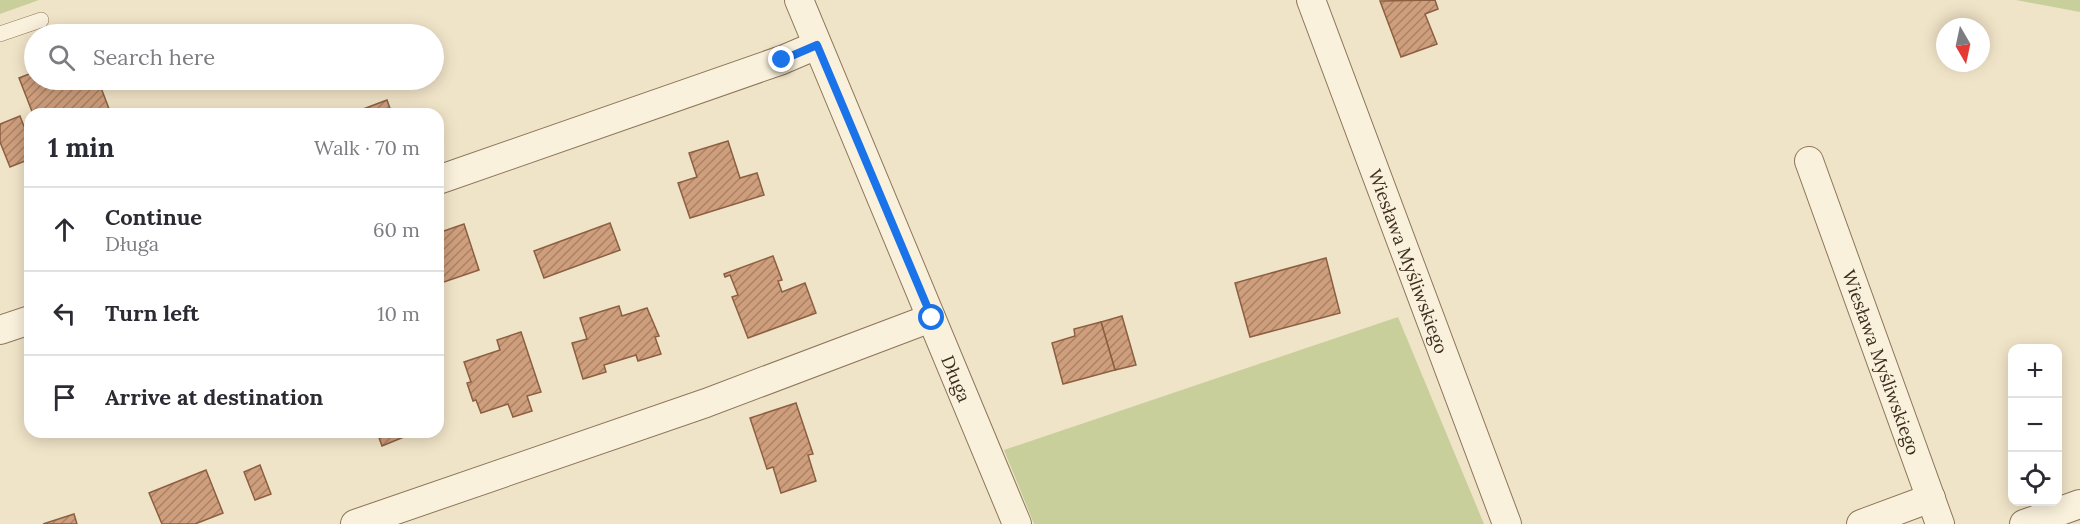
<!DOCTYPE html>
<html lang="en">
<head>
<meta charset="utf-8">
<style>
	:root { --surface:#fff; --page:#f2f2f3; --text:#2b2b33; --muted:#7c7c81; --line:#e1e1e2 }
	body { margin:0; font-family:Lora,serif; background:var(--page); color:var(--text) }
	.controls { position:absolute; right:18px; bottom:18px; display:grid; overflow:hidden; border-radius:12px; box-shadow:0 3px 15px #0003 }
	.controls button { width:54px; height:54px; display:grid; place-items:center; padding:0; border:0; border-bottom:2px solid var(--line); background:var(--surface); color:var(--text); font:30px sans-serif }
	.compass { position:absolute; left:1936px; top:18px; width:54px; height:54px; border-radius:50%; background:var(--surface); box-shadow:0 3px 15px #0003; rotate:171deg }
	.stop { position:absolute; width:18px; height:18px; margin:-14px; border:4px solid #1a73e8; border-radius:50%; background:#fff }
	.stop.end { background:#1a73e8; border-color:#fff; box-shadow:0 2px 6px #0008 }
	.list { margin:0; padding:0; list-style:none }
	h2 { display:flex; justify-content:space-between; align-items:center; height:78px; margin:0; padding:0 24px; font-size:26px }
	h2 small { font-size:20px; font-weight:400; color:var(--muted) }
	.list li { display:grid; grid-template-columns:39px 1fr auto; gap:18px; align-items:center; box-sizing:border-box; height:84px; padding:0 24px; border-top:2px solid var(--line) }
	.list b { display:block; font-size:22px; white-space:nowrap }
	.list p { margin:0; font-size:20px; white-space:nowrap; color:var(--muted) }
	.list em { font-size:20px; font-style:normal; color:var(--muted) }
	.icon { flex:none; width:33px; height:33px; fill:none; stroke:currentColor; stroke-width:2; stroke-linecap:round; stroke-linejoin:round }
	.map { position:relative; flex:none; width:2080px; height:524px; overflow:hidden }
	.search { position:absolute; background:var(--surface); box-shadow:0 3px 15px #0003; left:24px; top:24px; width:420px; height:66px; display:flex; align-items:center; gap:15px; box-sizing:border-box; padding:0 21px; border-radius:33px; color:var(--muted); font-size:22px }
	.panel { position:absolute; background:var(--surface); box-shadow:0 3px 15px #0003; left:24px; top:108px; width:420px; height:330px; border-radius:18px }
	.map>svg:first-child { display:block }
</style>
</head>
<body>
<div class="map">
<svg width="2080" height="524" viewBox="0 0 2080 524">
	<defs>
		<pattern id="building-hatch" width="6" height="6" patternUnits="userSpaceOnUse" patternTransform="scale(1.5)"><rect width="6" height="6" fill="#cf9f7d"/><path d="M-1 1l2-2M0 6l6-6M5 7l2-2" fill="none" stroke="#a98266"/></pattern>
	</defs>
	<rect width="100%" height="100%" fill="#f0e4c8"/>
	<g fill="#c9cf9b">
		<polygon points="0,0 39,0 0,14"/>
		<polygon points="2016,0 2080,0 2080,12"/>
		<polygon points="1398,317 1484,524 1034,524 1004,450"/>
	</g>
	<g fill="url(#building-hatch)" stroke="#8d5f41" stroke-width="1.5">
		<polygon points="1435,0 1438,9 1425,14 1437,44 1401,57 1380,1"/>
		<polygon points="34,72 34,80 98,80 111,114 53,114 52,110 33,114 19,78"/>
		<polygon points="387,100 392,114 350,114"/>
		<polygon points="20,116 30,142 30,159 10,167 0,142 0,124"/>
		<polygon points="728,141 740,178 757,173 764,195 690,218 678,183 697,177 689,153"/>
		<polygon points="610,223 620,250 544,278 534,251"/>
		<polygon points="464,224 479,270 438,284 438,233"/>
		<polygon points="773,256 782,280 778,281 782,292 805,283 816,313 748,338 732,297 738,295 730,275 725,277 724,274"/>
		<polygon points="1326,258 1340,313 1250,337 1235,283"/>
		<polygon points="619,306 622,316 647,308 659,336 655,337 661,354 638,361 636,355 604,365 606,372 583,379 572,343 587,339 580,318"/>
		<polygon points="1122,316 1136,365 1115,370 1101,322"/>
		<polygon points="1101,322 1115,370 1063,384 1052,343 1075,336 1074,329"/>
		<polygon points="521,332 541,392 527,396 532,411 513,417 508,404 481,413 476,400 473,401 467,383 471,382 464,362 500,350 497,340"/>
		<polygon points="796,403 813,454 808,455 816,481 781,493 773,467 767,469 750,418"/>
		<polygon points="377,432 407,432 409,435 382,446"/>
		<polygon points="260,465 271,494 255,500 244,472"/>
		<polygon points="206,470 223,513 195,524 162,524 149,493"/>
		<polygon points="74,514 77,524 43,524"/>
	</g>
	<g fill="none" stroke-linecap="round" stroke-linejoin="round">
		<g stroke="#8d765c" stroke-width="16">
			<polyline id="service" points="0,34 41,20"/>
		</g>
		<g stroke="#8d765c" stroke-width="30">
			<g id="minor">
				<path id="s1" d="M799 0 1017 524"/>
				<path id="s2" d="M1311 0 1507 524"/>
				<path id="s3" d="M1809 161 1940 524"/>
				<polyline points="438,180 782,60 817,45"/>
				<polyline points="0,330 30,320"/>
				<polyline points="355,524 706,403 931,318"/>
				<polyline points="1861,524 1931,498"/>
				<polyline points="2024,524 2080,504"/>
			</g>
		</g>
		<use href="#service" stroke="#faf1dc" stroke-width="15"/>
		<use href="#minor" stroke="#faf1dc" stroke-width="28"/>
	</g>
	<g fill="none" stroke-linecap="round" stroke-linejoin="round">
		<polyline stroke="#1a73e8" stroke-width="8" points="782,60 817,45 932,318"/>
	</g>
	<g text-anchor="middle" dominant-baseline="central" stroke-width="4.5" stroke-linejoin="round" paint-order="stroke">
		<g font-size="18" fill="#3d2e20" stroke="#f7eed8">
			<text stroke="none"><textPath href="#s2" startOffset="279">Wiesława Myśliwskiego</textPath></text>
			<text stroke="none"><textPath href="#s3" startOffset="214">Wiesława Myśliwskiego</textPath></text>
			<text stroke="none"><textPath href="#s1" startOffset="410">Długa</textPath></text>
		</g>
	</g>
</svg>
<div class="controls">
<button>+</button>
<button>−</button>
<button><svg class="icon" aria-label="locate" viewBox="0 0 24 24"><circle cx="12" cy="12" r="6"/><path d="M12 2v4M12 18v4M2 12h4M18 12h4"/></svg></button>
</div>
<svg class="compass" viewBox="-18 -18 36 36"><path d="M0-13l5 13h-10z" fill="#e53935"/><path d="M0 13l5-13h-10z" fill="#7c7c81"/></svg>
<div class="stop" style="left:932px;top:318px"></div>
<div class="stop end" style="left:782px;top:60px"></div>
<div class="search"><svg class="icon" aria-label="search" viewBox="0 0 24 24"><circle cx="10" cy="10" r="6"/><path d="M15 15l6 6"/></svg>Search here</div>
<section class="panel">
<h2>1 min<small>Walk · 70 m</small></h2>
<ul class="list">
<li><svg class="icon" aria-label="ahead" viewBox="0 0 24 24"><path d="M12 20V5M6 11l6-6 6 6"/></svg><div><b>Continue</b><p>Długa</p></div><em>60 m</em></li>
<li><svg class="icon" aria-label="left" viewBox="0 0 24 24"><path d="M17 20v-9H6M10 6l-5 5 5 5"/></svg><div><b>Turn left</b></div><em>10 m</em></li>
<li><svg class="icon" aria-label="arrive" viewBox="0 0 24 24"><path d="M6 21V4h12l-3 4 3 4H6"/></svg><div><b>Arrive at destination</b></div></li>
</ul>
</section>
</div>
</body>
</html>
